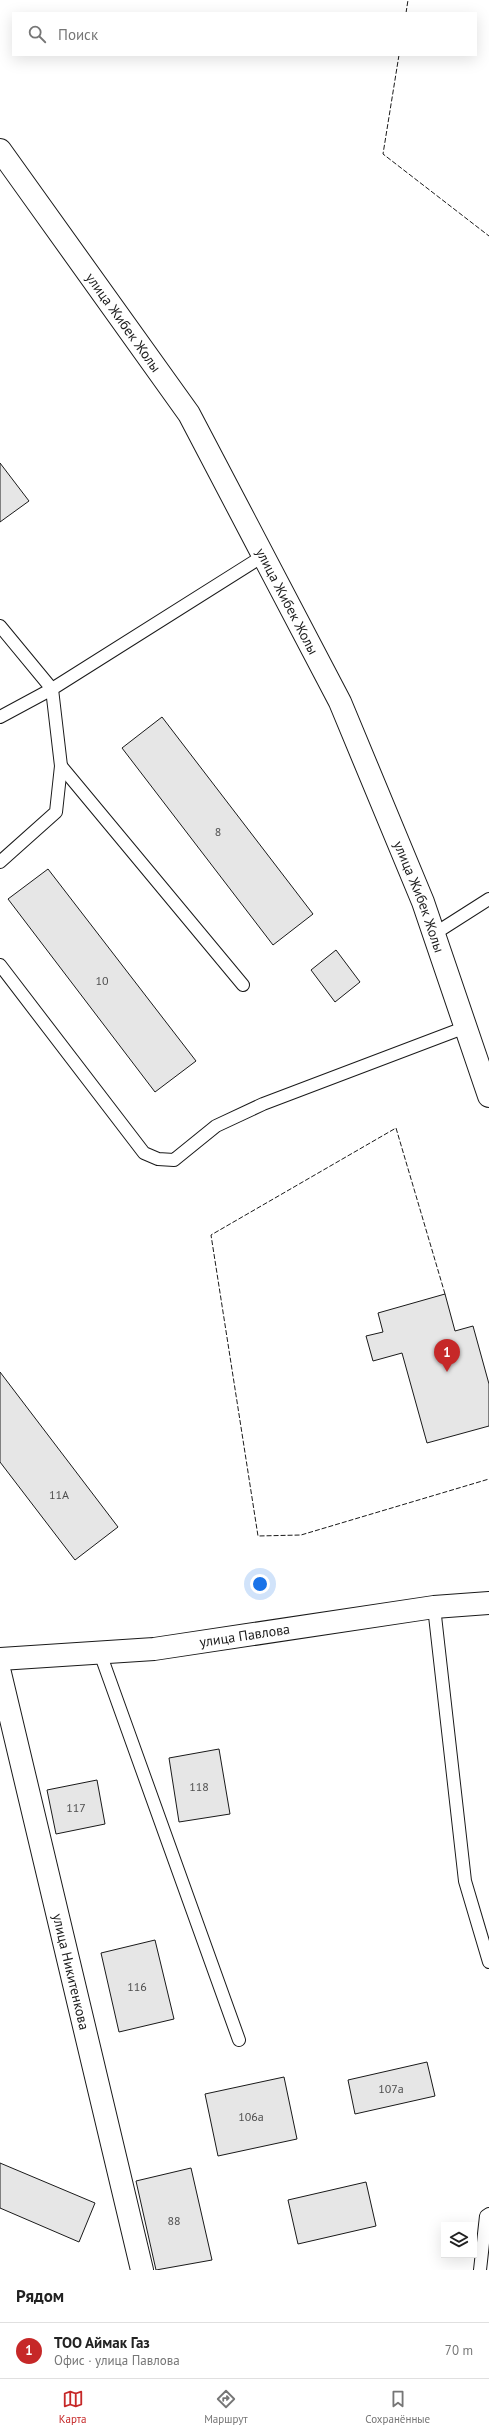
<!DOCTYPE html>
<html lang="ru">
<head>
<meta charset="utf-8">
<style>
	:root { --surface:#fff; --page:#f6f6f6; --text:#222; --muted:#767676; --line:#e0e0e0; --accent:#c62828 }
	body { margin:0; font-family:"PT Sans",sans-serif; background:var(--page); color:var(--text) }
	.controls { position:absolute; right:12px; bottom:12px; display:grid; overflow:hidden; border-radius:0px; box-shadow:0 4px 16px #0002 }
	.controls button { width:36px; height:36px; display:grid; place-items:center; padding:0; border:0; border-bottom:1px solid var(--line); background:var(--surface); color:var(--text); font:20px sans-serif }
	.you { position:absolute; left:260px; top:1584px; width:14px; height:14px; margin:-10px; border:3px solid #fff; border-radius:50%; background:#1a73e8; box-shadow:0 0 0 6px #1a73e833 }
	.badge { display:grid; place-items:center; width:26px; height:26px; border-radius:50%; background:var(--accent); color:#fff; font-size:13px; font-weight:700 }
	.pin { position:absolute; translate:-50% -33px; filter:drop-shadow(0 1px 2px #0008) }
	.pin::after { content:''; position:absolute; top:21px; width:14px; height:12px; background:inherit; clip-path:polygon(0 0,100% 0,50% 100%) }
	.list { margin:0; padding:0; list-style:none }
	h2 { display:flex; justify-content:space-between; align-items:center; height:52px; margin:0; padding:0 16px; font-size:17px }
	h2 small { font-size:13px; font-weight:400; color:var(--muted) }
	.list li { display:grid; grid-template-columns:26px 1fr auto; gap:12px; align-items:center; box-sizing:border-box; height:56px; padding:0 16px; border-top:1px solid var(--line) }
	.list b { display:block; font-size:15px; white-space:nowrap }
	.list p { margin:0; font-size:13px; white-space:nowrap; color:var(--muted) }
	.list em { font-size:13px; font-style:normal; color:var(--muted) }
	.icon { flex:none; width:22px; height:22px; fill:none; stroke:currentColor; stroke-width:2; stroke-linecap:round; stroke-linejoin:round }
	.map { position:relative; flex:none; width:489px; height:2270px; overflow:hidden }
	.search { position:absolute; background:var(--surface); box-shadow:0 4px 16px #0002; left:12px; right:12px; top:12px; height:44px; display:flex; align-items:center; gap:10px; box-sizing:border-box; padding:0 14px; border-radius:0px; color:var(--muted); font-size:15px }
	.sheet { height:108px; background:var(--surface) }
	nav { display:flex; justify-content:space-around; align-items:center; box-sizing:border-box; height:56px; border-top:1px solid var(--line); background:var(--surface); font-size:11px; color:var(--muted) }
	nav a { display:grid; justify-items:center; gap:2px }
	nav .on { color:var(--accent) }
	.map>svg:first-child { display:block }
</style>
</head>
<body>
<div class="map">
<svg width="489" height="2270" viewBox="0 0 489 2270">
	<rect width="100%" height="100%" fill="#fff"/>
	<g fill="#e6e6e6" stroke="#1a1a1a">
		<polygon points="0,463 29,501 0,522"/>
		<polygon points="162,717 313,914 273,945 122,748"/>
		<polygon points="48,869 196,1061 155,1092 8,899"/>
		<polygon points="336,950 360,982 335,1002 311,970"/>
		<polygon points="445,1294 455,1331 473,1326 489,1384 489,1426 427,1443 402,1353 373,1361 366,1336 383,1332 378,1313"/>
		<polygon points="0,1372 118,1527 75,1560 0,1462"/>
		<polygon points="219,1749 230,1814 179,1822 169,1758"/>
		<polygon points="97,1780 105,1824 56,1834 47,1790"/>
		<polygon points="155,1940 174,2019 119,2032 101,1953"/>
		<polygon points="427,2062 435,2096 355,2114 348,2080"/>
		<polygon points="284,2077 297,2139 218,2156 205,2094"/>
		<polygon points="0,2163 95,2203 79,2242 0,2208"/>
		<polygon points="191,2168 212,2260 156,2270 136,2181"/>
		<polygon points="366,2182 376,2226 298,2244 288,2200"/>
	</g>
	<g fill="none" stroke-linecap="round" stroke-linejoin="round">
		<g stroke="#1a1a1a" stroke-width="14">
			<g id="lane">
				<polyline points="0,626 52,689 0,717"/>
				<polyline points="61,766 243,985"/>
				<polyline points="0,862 56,812 61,766 52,689 263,556"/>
				<polyline points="434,934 489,899"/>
				<polyline points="0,965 144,1153 158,1159 174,1160 216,1126 263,1104 466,1027"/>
				<polyline points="434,1607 465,1881 489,1962"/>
				<polyline points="100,1653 239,2040"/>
				<polyline points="480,2270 486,2216 489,2214"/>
			</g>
		</g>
		<g stroke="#1a1a1a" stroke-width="24">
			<g id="street">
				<path id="s1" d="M0 1673 142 2270"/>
			</g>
		</g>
		<g stroke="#1a1a1a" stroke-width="24">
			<g id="secondary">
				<path id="s2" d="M0 150 189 414 340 702 423 902 489 1096"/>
				<path id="s3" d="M0 1659 154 1649 434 1607 489 1603"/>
			</g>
		</g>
		<use href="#lane" stroke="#fff" stroke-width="12"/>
		<use href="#street" stroke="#fff" stroke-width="22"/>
		<use href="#secondary" stroke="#fff" stroke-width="22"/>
		<g stroke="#1a1a1a" stroke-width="1" stroke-dasharray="5 2" stroke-linecap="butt">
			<polyline points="406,13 408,0"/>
			<polyline points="399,55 383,154 489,236"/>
			<polyline points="445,1294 396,1128 211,1235 258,1536 301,1535 489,1479"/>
		</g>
	</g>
	<g text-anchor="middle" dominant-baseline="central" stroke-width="3" stroke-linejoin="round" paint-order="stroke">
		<g font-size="12" fill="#4d4d4d">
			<text x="218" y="831">8</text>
			<text x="102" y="980">10</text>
			<text x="59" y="1494">11А</text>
			<text x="199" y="1786">118</text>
			<text x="76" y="1807">117</text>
			<text x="137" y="1986">116</text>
			<text x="391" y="2088">107а</text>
			<text x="251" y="2116">106а</text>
			<text x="174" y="2220">88</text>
		</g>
		<g font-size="14" fill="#1a1a1a" stroke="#fff">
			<text stroke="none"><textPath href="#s2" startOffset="212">улица Жибек Жолы</textPath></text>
			<text stroke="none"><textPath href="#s2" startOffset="536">улица Жибек Жолы</textPath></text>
			<text stroke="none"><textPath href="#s2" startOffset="860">улица Жибек Жолы</textPath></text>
			<text stroke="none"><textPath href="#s3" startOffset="246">улица Павлова</textPath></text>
			<text stroke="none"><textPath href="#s1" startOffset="307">улица Никитенкова</textPath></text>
		</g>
	</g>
</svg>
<div class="controls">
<button><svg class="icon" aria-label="layers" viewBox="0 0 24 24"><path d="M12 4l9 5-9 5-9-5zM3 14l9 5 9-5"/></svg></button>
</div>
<div class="you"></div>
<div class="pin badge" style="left:447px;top:1372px">1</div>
<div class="search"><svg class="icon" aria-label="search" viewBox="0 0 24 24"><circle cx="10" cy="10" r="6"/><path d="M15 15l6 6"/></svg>Поиск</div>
</div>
<section class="sheet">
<h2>Рядом<small></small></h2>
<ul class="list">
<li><span class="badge">1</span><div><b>ТОО Аймак Газ</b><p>Офис · улица Павлова</p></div><em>70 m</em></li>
</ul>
</section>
<nav>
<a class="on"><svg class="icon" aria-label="map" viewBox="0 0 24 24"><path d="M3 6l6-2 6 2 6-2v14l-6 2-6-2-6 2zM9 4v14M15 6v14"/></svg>Карта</a>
<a><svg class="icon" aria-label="directions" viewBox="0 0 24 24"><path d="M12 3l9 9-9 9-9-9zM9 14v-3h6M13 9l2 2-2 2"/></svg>Маршрут</a>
<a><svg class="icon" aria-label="saved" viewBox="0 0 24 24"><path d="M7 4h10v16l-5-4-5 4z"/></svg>Сохранённые</a>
</nav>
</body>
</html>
